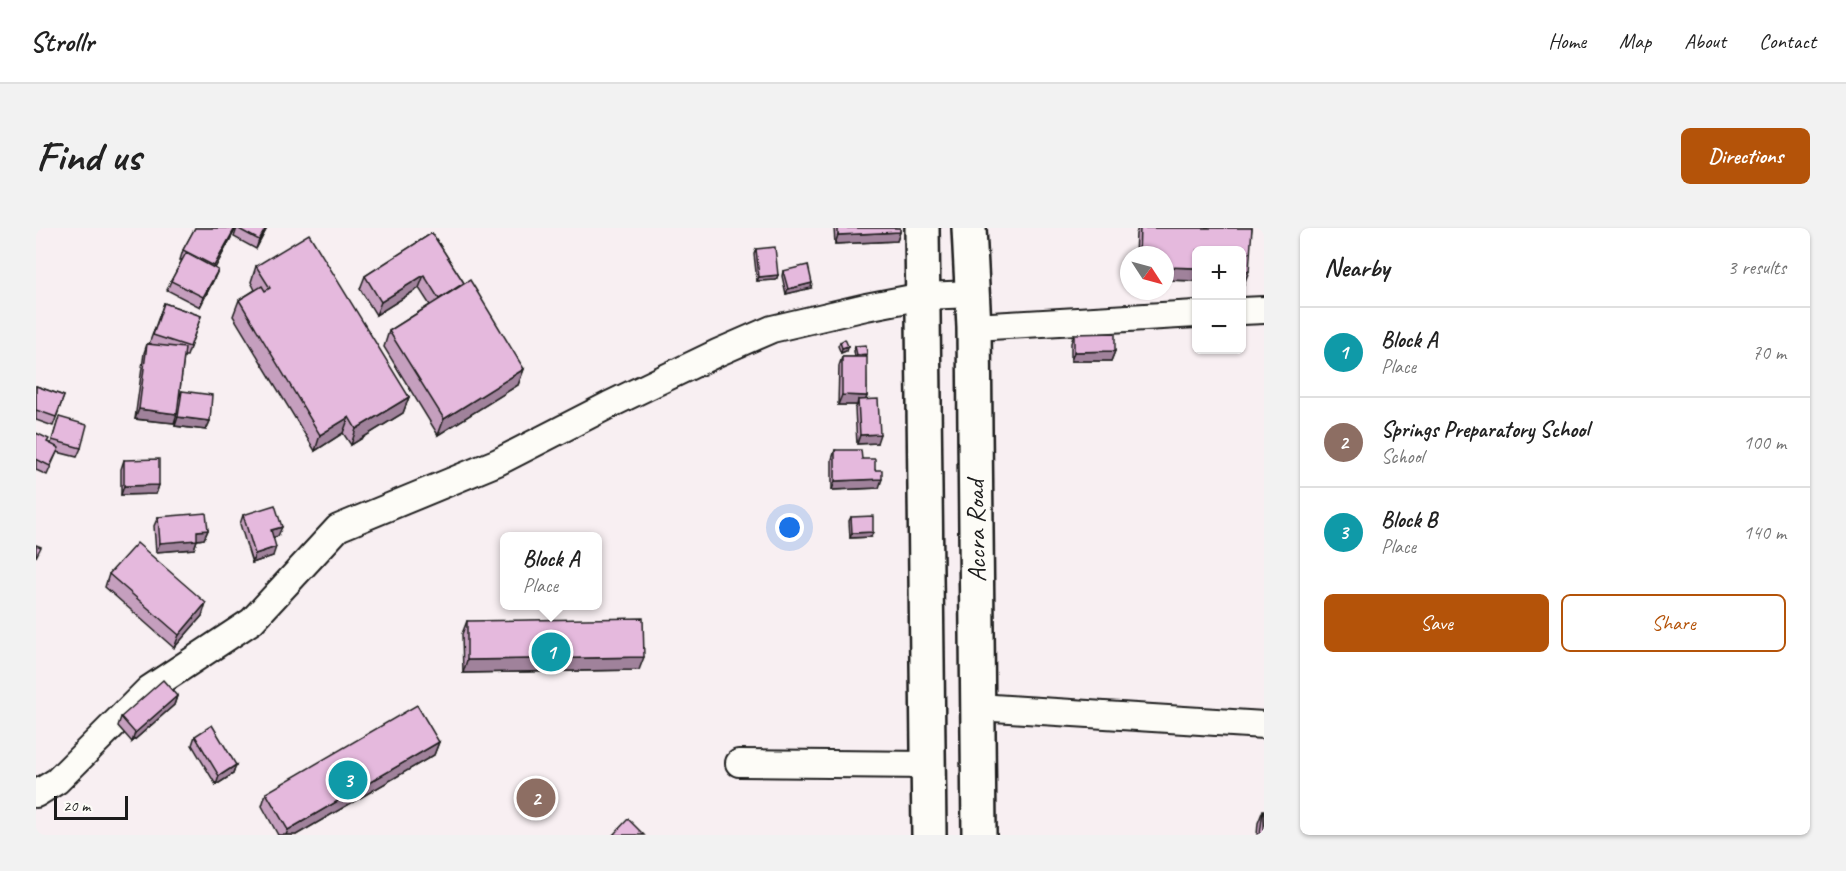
<!DOCTYPE html>
<html lang="en">
<head>
<meta charset="utf-8">
<style>
	:root { --surface:#fff; --page:#f2f2f2; --text:#222; --muted:#767676; --line:#e0e0e0; --accent:#b45309 }
	body { margin:0; font-family:Caveat,sans-serif; background:var(--page); color:var(--text) }
	.controls { position:absolute; right:18px; top:18px; display:grid; overflow:hidden; border-radius:9px; box-shadow:0 2px 4px #0004 }
	.controls button { width:54px; height:54px; display:grid; place-items:center; padding:0; border:0; border-bottom:2px solid var(--line); background:var(--surface); color:var(--text); font:30px sans-serif }
	.compass { position:absolute; left:1084px; top:18px; width:54px; height:54px; border-radius:50%; background:var(--surface); box-shadow:0 2px 4px #0004; rotate:126deg }
	.scale { position:absolute; left:18px; bottom:15px; width:74px; box-sizing:border-box; padding-left:6px; border:3px solid #1c1c1c; border-top:0; font-size:16px; line-height:21px; white-space:nowrap; color:#1c1c1c; -webkit-text-stroke:4px #fdfcf7; paint-order:stroke }
	.you { position:absolute; left:754px; top:300px; width:21px; height:21px; margin:-15px; border:4px solid #fff; border-radius:50%; background:#1a73e8; box-shadow:0 0 0 9px #1a73e833 }
	.badge { display:grid; place-items:center; width:39px; height:39px; border-radius:50%; background:var(--accent); color:#fff; font-size:20px; font-weight:700 }
	.pin { position:absolute; translate:-50% -50%; border:3px solid #fff; box-shadow:0 2px 6px #0006 }
	.popup { position:absolute; left:464px; top:304px; width:102px; height:78px; box-sizing:border-box; display:grid; place-content:center; border-radius:9px; background:var(--surface); filter:drop-shadow(0 2px 4px #0005); font-size:20px; white-space:nowrap; color:var(--muted) }
	.popup b { font-size:22px; color:var(--text) }
	.popup::after { content:''; position:absolute; left:50%; top:100%; margin-left:-12px; border:12px solid transparent; border-top-color:var(--surface) }
	.list { margin:0; padding:0; list-style:none }
	h2 { display:flex; justify-content:space-between; align-items:center; height:78px; margin:0; padding:0 24px; font-size:26px }
	h2 small { font-size:20px; font-weight:400; color:var(--muted) }
	.list li { display:grid; grid-template-columns:39px 1fr auto; gap:18px; align-items:center; box-sizing:border-box; height:90px; padding:0 24px; border-top:2px solid var(--line) }
	.list b { display:block; font-size:22px; white-space:nowrap }
	.list p { margin:0; font-size:20px; white-space:nowrap; color:var(--muted) }
	.list em { font-size:20px; font-style:normal; color:var(--muted) }
	.actions { display:flex; gap:12px; padding:18px 24px }
	.actions a { flex:1; padding:14px 0; border:2px solid var(--accent); border-radius:9px; text-align:center; font-size:21px; color:var(--accent) }
	.actions .main { background:var(--accent); color:#fff }
	.map { position:relative; flex:none; width:1228px; height:607px; overflow:hidden; border-radius:9px }
	header { display:flex; align-items:center; gap:36px; box-sizing:border-box; height:84px; padding:0 30px; background:var(--surface); border-bottom:2px solid var(--line) }
	header strong { font-size:28px }
	nav { display:flex; gap:33px; margin-inline-start:auto; font-size:21px }
	.intro { display:flex; align-items:center; justify-content:space-between; box-sizing:border-box; height:144px; padding:0 36px }
	h1 { margin:0; font-size:42px }
	.button { padding:15px 27px; border-radius:9px; background:var(--accent); color:#fff; font-size:21px; font-weight:700 }
	main { display:flex; gap:36px; padding:0 36px }
	aside { flex:1; background:var(--surface); border-radius:9px; box-shadow:0 2px 4px #0004 }
	.map>svg:first-child { display:block }
</style>
</head>
<body>
<header>
<strong>Strollr</strong>
<nav><a>Home</a><a>Map</a><a>About</a><a>Contact</a></nav>
</header>
<div class="intro"><h1>Find us</h1><a class="button">Directions</a></div>
<main>
<div class="map">
<svg width="1228" height="607" viewBox="0 0 1228 607">
	<rect width="100%" height="100%" fill="#f8eff2"/>
	<filter id="ink" filterUnits="userSpaceOnUse"><feTurbulence type="fractalNoise" baseFrequency=".0167" numOctaves="2"/><feDisplacementMap in="SourceGraphic" scale="12" xChannelSelector="R" yChannelSelector="G"/><feConvolveMatrix kernelMatrix="1 2 1 2 8 2 1 2 1" color-interpolation-filters="sRGB"/></filter>
	<g filter="url(#ink)">
		<g fill="none" stroke-linecap="round" stroke-linejoin="round">
			<g stroke="#1c1c1c" stroke-width="30">
				<g id="minor">
					<polyline points="1206,83 1228,82"/>
					<polyline points="938,99 1160,86"/>
					<polyline points="941,479 1228,497"/>
					<polyline points="703,535 892,537"/>
					<polyline points="0,566 21,553 113,461 216,393 302,300 462,234 573,177 681,125 736,101 830,79 887,68 937,66"/>
				</g>
			</g>
			<g stroke="#1c1c1c" stroke-width="38">
				<g id="major">
					<polyline points="886,0 893,607"/>
					<polyline points="933,0 938,99 943,607"/>
				</g>
			</g>
			<use href="#minor" stroke="#fdfcf7" stroke-width="26"/>
			<use href="#major" stroke="#fdfcf7" stroke-width="33"/>
		</g>
		<g fill="#c59fbe" stroke="#1c1c1c" stroke-width="1.5">
			<polygon points="159,0 200,0 179,40 182,42 178,51 164,79 131,62 135,53 146,32 144,32 147,22"/>
			<polygon points="201,0 231,0 220,21 198,9"/>
			<polygon points="798,0 864,0 864,4 861,13 799,16"/>
			<polygon points="1102,0 1216,0 1208,56 1206,56 1206,22 1161,22 1161,53 1129,52 1129,27 1099,27 1100,6"/>
			<polygon points="396,5 428,55 488,141 482,157 402,207 348,119 353,103 394,77 383,60 340,87 324,61 329,48"/>
			<polygon points="720,21 742,47 740,52 721,53 718,26"/>
			<polygon points="220,38 373,169 367,185 315,217 307,205 279,223 197,88 203,72 219,62 215,54"/>
			<polygon points="747,43 775,60 750,66 746,48"/>
			<polygon points="128,75 165,88 151,128 148,128 143,170 146,163 174,193 170,202 139,198 140,188 138,195 99,191 108,125 111,116 116,116 113,116"/>
			<polygon points="1038,106 1079,123 1075,133 1035,133 1035,115"/>
			<polygon points="804,114 810,123 805,125 802,118"/>
			<polygon points="819,118 830,129 831,168 830,171 841,215 821,216 819,181 821,177 802,177 803,138 806,129 819,129 818,123"/>
			<polygon points="0,158 28,168 17,198 0,192"/>
			<polygon points="23,189 45,220 41,229 21,224 11,247 0,242 0,205 11,214 15,216"/>
			<polygon points="799,222 826,231 839,242 843,260 796,262 796,231"/>
			<polygon points="88,232 123,257 120,266 85,267 85,241"/>
			<polygon points="207,287 242,308 237,310 237,328 216,335 204,296"/>
			<polygon points="122,289 172,302 168,311 161,312 158,321 120,324 118,298"/>
			<polygon points="815,289 835,309 814,310 813,293"/>
			<polygon points="73,346 166,388 138,420 69,359"/>
			<polygon points="431,393 603,442 427,445 426,406"/>
			<polygon points="141,468 138,477 96,514 82,498 85,489"/>
			<polygon points="159,508 200,537 197,546 180,557 156,517"/>
			<polygon points="403,514 398,527 260,607 242,607 226,578 230,565"/>
			<polygon points="1227,582 1228,607 1221,607 1222,595"/>
		</g>
		<g fill="#a0829b" stroke="#1c1c1c" stroke-width="1.5">
			<polygon points="199,0 200,0 175,48 178,38"/>
			<polygon points="230,0 231,0 220,21 223,12"/>
			<polygon points="864,4 861,13 799,16 802,7"/>
			<polygon points="1129,39 1161,40 1161,53 1129,52"/>
			<polygon points="182,42 178,51 164,79 167,69"/>
			<polygon points="1206,42 1213,43 1208,56 1206,56"/>
			<polygon points="388,47 383,60 340,87 345,74"/>
			<polygon points="742,47 740,52 721,53 723,49"/>
			<polygon points="776,55 775,60 750,66 752,61"/>
			<polygon points="812,118 810,123 805,125 806,120"/>
			<polygon points="1079,123 1075,133 1035,133 1038,124"/>
			<polygon points="831,126 830,130 819,132 821,127"/>
			<polygon points="488,141 482,157 402,207 408,191"/>
			<polygon points="806,167 831,168 828,177 822,172 821,177 802,177"/>
			<polygon points="373,169 367,185 315,217 320,201"/>
			<polygon points="103,181 141,186 138,195 99,191"/>
			<polygon points="142,189 174,193 170,202 139,198"/>
			<polygon points="313,189 307,205 279,223 284,207"/>
			<polygon points="844,206 841,215 821,216 824,207"/>
			<polygon points="846,251 843,260 796,262 799,253"/>
			<polygon points="123,257 120,266 85,267 88,258"/>
			<polygon points="246,299 242,308 232,311 235,302"/>
			<polygon points="172,302 168,311 161,312 158,321 120,324 124,315 161,303"/>
			<polygon points="837,304 835,309 814,310 816,305"/>
			<polygon points="240,319 237,328 216,335 219,326"/>
			<polygon points="170,375 166,388 138,420 143,407"/>
			<polygon points="608,429 603,442 427,445 431,432"/>
			<polygon points="141,468 138,477 96,514 99,505"/>
			<polygon points="403,514 398,527 260,607 250,607 252,602"/>
			<polygon points="200,537 197,546 180,557 183,548"/>
		</g>
		<g fill="#e5b9dd" stroke="#1c1c1c" stroke-width="1.5">
			<polygon points="159,0 199,0 178,38 147,22"/>
			<polygon points="201,0 230,0 223,12"/>
			<polygon points="802,0 864,0 864,4 802,7"/>
			<polygon points="1104,0 1216,0 1213,43 1206,42 1206,22 1161,22 1161,40 1129,39 1129,27 1103,27"/>
			<polygon points="396,5 428,55 403,71 388,47 345,74 329,48"/>
			<polygon points="273,6 373,169 320,201 313,189 284,207 203,72 226,58 229,63 234,60 220,38"/>
			<polygon points="739,19 742,47 723,49 720,21"/>
			<polygon points="150,25 182,42 167,69 135,53"/>
			<polygon points="772,37 776,55 752,61 747,43"/>
			<polygon points="434,52 488,141 408,191 353,103"/>
			<polygon points="128,75 165,88 154,119 117,107"/>
			<polygon points="1079,105 1079,123 1038,124 1038,106"/>
			<polygon points="809,111 812,118 806,120 804,114"/>
			<polygon points="111,116 149,120 141,186 103,181"/>
			<polygon points="830,117 831,126 821,127 819,118"/>
			<polygon points="806,129 831,129 831,168 806,167"/>
			<polygon points="0,158 28,168 20,189 0,182"/>
			<polygon points="146,163 176,167 174,193 142,189"/>
			<polygon points="842,171 844,206 824,207 822,172"/>
			<polygon points="23,189 51,197 45,220 16,212"/>
			<polygon points="0,205 13,211 11,214 23,220 14,238 0,231"/>
			<polygon points="799,222 825,222 826,231 839,231 839,242 846,242 846,251 799,253"/>
			<polygon points="123,231 123,257 88,258 88,232"/>
			<polygon points="239,277 246,299 235,302 240,319 219,326 207,287"/>
			<polygon points="170,285 172,302 161,303 161,312 124,315 122,289"/>
			<polygon points="837,288 837,304 816,305 815,289"/>
			<polygon points="101,315 170,375 143,407 73,346"/>
			<polygon points="0,317 5,319 0,329"/>
			<polygon points="607,390 608,429 431,432 431,393"/>
			<polygon points="127,452 141,468 99,505 85,489"/>
			<polygon points="381,477 403,514 252,602 230,565"/>
			<polygon points="176,497 200,537 183,548 159,508"/>
			<polygon points="1227,582 1228,582 1228,607 1224,607"/>
			<polygon points="592,591 608,607 577,607"/>
		</g>
	</g>
	<g text-anchor="middle" dominant-baseline="central" stroke-width="4.5" stroke-linejoin="round" paint-order="stroke">
		<g font-size="26" fill="#1c1c1c" stroke="#fdfcf7">
			<text transform="translate(940 303) rotate(-91)">Accra Road</text>
		</g>
	</g>
</svg>
<div class="controls">
<button>+</button>
<button>−</button>
</div>
<svg class="compass" viewBox="-18 -18 36 36"><path d="M0-13l5 13h-10z" fill="#e53935"/><path d="M0 13l5-13h-10z" fill="#767676"/></svg>
<div class="scale">20 m</div>
<div class="you"></div>
<div class="pin badge" style="left:515px;top:424px;background:#0f9aa8">1</div>
<div class="popup"><b>Block A</b>Place</div>
<div class="pin badge" style="left:500px;top:570px;background:#8d6e63">2</div>
<div class="pin badge" style="left:312px;top:552px;background:#0f9aa8">3</div>
</div>
<aside>
<h2>Nearby<small>3 results</small></h2>
<ul class="list">
<li><span class="badge" style="background:#0f9aa8">1</span><div><b>Block A</b><p>Place</p></div><em>70 m</em></li>
<li><span class="badge" style="background:#8d6e63">2</span><div><b>Springs Preparatory School</b><p>School</p></div><em>100 m</em></li>
<li><span class="badge" style="background:#0f9aa8">3</span><div><b>Block B</b><p>Place</p></div><em>140 m</em></li>
</ul>
<div class="actions"><a class="main">Save</a><a>Share</a></div>
</aside>
</main>
</body>
</html>
